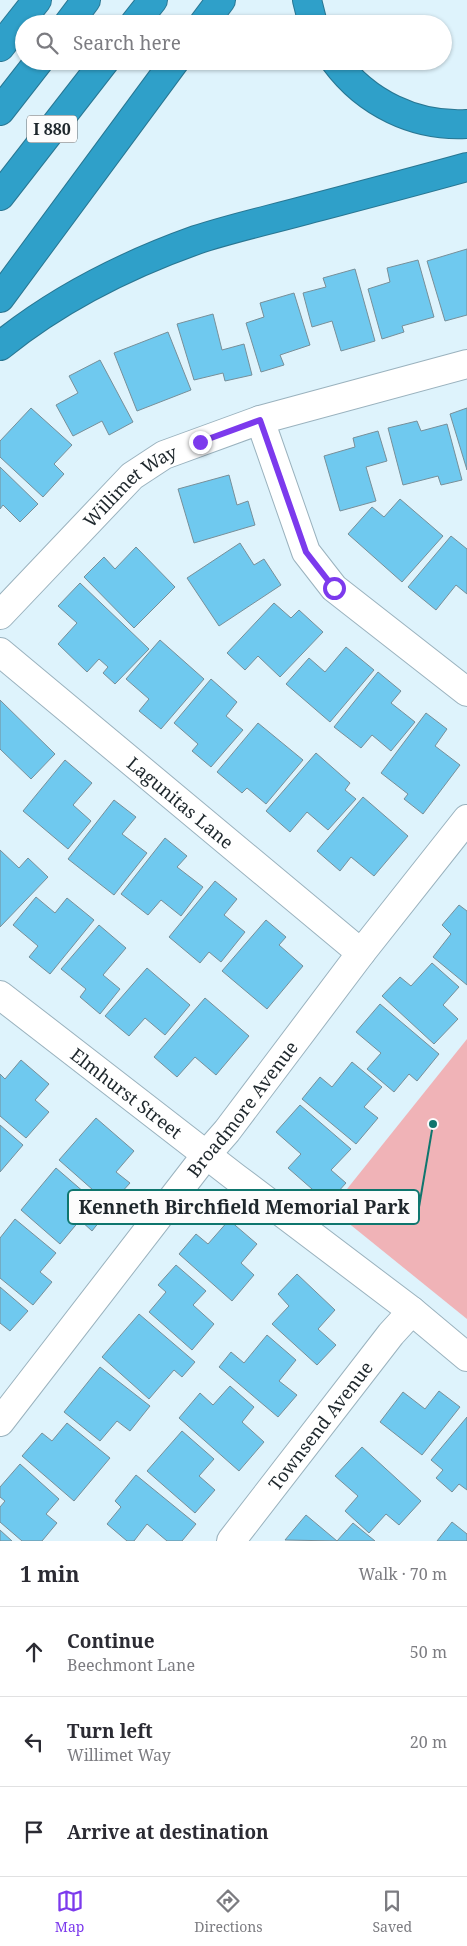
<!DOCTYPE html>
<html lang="en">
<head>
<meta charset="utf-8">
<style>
	:root { --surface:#fff; --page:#f7f7f7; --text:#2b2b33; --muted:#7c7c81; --line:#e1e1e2; --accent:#7c3aed }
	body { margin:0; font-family:"Noto Serif",serif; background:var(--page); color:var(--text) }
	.stop { position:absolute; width:15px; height:15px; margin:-11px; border:4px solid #7c3aed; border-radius:50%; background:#fff }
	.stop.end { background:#7c3aed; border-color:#fff; box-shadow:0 1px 5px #0008 }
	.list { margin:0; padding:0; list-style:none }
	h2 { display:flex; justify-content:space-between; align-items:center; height:65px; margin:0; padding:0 20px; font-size:21px }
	h2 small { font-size:16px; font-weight:400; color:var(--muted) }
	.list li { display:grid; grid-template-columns:32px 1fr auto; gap:15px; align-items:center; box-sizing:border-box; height:90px; padding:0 20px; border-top:1px solid var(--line) }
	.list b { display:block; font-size:19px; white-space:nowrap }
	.list p { margin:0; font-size:16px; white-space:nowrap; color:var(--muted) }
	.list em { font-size:16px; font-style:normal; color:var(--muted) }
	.icon { flex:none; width:28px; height:28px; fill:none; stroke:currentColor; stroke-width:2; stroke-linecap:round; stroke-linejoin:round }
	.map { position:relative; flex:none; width:467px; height:1541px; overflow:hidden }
	.search { position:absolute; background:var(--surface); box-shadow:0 1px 4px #0004; left:15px; right:15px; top:15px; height:55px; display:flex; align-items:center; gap:12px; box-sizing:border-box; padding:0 18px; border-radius:28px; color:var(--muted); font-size:19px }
	.sheet { height:335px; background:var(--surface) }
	nav { display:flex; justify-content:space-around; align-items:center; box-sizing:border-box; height:70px; border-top:1px solid var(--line); background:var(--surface); font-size:14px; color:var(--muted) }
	nav a { display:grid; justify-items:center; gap:2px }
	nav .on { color:var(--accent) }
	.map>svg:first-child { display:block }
</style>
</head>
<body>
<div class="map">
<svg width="467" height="1541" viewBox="0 0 467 1541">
	<rect width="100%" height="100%" fill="#def3fc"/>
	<polygon fill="#f0b3b7" points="467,1039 467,1319 331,1209"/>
	<g fill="#6fc9ef" stroke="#778f99">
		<polygon points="467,249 467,315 445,321 427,261"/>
		<polygon points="418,260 434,317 402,326 404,332 382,339 368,289 390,282 387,268"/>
		<polygon points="355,269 375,341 341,351 332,321 312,327 303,293 326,287 323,278"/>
		<polygon points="294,293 310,345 280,355 284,365 261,372 246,323 264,317 260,303"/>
		<polygon points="213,314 222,350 244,344 252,375 225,381 223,373 194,380 177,324"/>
		<polygon points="168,332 191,390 137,411 114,353"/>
		<polygon points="100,360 133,422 109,435 102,421 73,436 56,405 78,393 69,376"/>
		<polygon points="31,408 72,445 54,464 64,474 43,497 0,457 0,441"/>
		<polygon points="467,408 467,470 450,414"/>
		<polygon points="417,421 421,431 447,424 462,480 441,485 438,476 403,485 388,428"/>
		<polygon points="378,431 387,461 366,467 376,501 340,511 324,456 355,447 353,438"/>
		<polygon points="0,467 38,504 20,522 3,505 0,509"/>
		<polygon points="229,475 237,505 248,501 255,525 194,543 178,489"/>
		<polygon points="400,499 443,536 402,582 348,534 372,507 384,517"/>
		<polygon points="451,536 467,549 467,594 456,585 436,610 408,587"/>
		<polygon points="240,543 254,565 264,559 281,585 219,626 187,578"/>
		<polygon points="136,547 175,587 134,628 84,577 104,557 115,569"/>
		<polygon points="80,583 149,649 115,684 103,673 108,667 99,659 87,672 58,644 77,623 58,606"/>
		<polygon points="274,603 291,618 299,610 323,632 280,677 258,656 245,670 227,653"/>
		<polygon points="160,640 204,679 161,729 139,711 149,699 126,679"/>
		<polygon points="346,647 374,670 330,722 286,684 309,658 325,672"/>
		<polygon points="378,672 401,691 391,703 415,722 391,751 372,735 361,748 334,727"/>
		<polygon points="211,679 237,702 226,716 243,730 211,767 192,751 198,744 174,723"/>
		<polygon points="0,700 55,754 31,779 0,749"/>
		<polygon points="426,713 447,729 435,746 460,765 423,814 404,799 408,794 381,773"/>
		<polygon points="258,723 303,760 266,804 247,788 242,793 217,772"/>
		<polygon points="316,753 350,783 345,790 356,799 328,830 307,812 290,832 266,811"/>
		<polygon points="65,760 92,783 73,805 91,821 68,849 23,811"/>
		<polygon points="363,797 408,836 374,876 351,857 340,871 317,851"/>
		<polygon points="114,800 136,817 122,834 147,853 114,895 68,859"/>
		<polygon points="165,838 187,856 177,867 203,887 181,916 161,900 148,915 121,894"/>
		<polygon points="0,850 19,868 28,858 48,877 0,927"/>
		<polygon points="215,881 237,899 224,915 245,932 221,962 209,952 200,963 169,937"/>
		<polygon points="36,897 55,913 67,898 94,920 50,974 29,957 38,946 13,925"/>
		<polygon points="459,905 467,911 467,985 433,957 451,934 442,925"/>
		<polygon points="266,920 286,937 279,945 303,966 267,1009 222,971"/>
		<polygon points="99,925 126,948 103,975 120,989 100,1014 80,997 86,989 61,969"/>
		<polygon points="432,963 459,987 443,1005 458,1019 434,1044 382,996 400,977 411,986"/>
		<polygon points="147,968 190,1005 165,1035 145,1018 129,1036 105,1016"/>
		<polygon points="205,998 249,1036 216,1075 195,1057 177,1077 154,1057"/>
		<polygon points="380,1004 439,1054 417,1081 409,1074 394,1092 367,1069 381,1053 356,1032"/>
		<polygon points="21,1060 49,1084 35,1100 49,1112 26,1138 0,1116 0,1074 5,1079"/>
		<polygon points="352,1062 382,1087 364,1107 378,1118 356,1144 302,1099 320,1077 332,1087"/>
		<polygon points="300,1105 351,1149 331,1170 346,1183 328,1203 288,1168 301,1154 276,1132"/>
		<polygon points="96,1118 134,1151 116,1172 130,1183 110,1205 59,1160"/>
		<polygon points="0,1125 23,1145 0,1172"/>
		<polygon points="56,1168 107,1212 92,1231 80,1220 60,1244 21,1210"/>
		<polygon points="15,1219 56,1253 40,1272 52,1282 33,1305 0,1278 0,1238"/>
		<polygon points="229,1220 257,1244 241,1263 254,1275 232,1301 179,1254 196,1234 208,1244"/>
		<polygon points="176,1265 206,1291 193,1305 214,1324 192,1350 149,1312 166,1292 158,1285"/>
		<polygon points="297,1274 335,1310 318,1329 336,1345 317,1365 272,1324 289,1306 278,1294"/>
		<polygon points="0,1287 28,1311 10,1331 0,1323"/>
		<polygon points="139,1314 195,1362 182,1377 174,1370 149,1399 102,1357"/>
		<polygon points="267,1335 296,1360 279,1381 297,1395 278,1417 219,1367 231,1352 244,1363"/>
		<polygon points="100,1367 150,1406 130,1431 117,1421 100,1441 64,1412"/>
		<polygon points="230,1386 254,1407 242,1422 264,1442 239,1471 179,1418 200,1393 213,1405"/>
		<polygon points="439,1391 460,1407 422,1455 380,1422 403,1392 425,1409"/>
		<polygon points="467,1417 467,1490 459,1484 452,1492 436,1478 443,1470 431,1460"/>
		<polygon points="67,1423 110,1458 74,1501 22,1456 42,1433 52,1441"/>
		<polygon points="182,1431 214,1459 199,1476 215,1490 195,1513 147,1471"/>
		<polygon points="362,1447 421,1501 399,1525 386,1514 369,1533 345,1511 358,1496 335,1476"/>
		<polygon points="20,1464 59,1499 46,1514 57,1523 42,1541 22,1541 0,1522 0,1507 5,1501 0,1497 0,1487"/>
		<polygon points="136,1475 196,1524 182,1541 167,1541 147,1524 134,1541 127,1541 107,1524 121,1507 115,1501"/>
		<polygon points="306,1515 337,1541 285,1540"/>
		<polygon points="452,1522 467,1534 467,1541 437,1541"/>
		<polygon points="353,1523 375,1541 337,1541"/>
		<polygon points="0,1530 12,1541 0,1541"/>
	</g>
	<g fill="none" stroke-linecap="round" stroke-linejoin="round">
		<g stroke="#9ab2be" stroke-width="30">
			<g id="minor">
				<polyline points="260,420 306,552 334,588 467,692"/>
				<path id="s1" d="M0 615 132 476 164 455 260 420 467 364"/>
				<path id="s2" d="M0 652 361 953"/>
				<path id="s3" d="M0 995 235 1177 412 1311 467 1357"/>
				<path id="s4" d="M0 1422 206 1155 227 1131 361 953 467 819"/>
				<path id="s5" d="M231 1541 391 1334 412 1311"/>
			</g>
		</g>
		<g stroke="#297692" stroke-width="30">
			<g id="highway">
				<polyline points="307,0 313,24"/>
				<polyline points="68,24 86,0"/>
				<polyline points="134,24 153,0"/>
				<polyline points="203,24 221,0"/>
				<polyline points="0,47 37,0"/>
				<path d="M335 61C366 103 415 127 467 124"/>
				<polyline points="0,111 39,61"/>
				<polyline points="0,196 105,61"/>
				<polyline points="0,298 175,61"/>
				<path d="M0 346C58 299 126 265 196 240 232 228 269 220 306 210 359 196 413 182 467 167"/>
			</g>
		</g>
		<use href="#minor" stroke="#fff" stroke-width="28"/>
		<use href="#highway" stroke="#2fa0c9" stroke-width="28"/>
	</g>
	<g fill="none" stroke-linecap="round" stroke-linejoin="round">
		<polyline stroke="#7c3aed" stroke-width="6" points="200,442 260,420 306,552 334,588"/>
	</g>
	<g text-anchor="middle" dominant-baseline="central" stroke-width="4.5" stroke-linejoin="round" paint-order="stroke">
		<rect fill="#fcfcfc" stroke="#61676a" stroke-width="1" x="27" y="115.5" width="50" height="27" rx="4"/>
		<g font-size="16" font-weight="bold" fill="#1e272c">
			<text x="52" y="129">I 880</text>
		</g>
		<g font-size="18" fill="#1e272c" stroke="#fcfcfc">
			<text stroke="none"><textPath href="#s1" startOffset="184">Willimet Way</textPath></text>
			<text stroke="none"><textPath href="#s2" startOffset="235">Lagunitas Lane</textPath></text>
			<text stroke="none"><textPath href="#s3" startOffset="160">Elmhurst Street</textPath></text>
			<text stroke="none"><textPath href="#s4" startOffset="396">Broadmore Avenue</textPath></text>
			<text stroke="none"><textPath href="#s5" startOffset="146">Townsend Avenue</textPath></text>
		</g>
	</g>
	<path fill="none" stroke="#0f766e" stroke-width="2" d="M433 1124L419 1207"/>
	<circle fill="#0f766e" stroke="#fcfcfc" stroke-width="2" cx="433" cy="1124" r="5"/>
	<rect fill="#fcfcfc" stroke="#0f766e" stroke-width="2" x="68" y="1190" width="351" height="34" rx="5"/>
	<g font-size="19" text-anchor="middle" font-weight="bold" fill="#1e272c">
		<text x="244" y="1214">Kenneth Birchfield Memorial Park</text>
	</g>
</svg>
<div class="stop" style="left:334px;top:588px"></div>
<div class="stop end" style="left:200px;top:442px"></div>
<div class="search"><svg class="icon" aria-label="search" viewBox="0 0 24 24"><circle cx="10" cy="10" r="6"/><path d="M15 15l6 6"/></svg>Search here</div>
</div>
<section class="sheet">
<h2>1 min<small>Walk · 70 m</small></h2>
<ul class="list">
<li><svg class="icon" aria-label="ahead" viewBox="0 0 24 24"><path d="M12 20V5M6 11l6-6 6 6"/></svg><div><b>Continue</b><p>Beechmont Lane</p></div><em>50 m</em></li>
<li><svg class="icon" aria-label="left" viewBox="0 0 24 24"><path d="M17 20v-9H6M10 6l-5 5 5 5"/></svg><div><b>Turn left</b><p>Willimet Way</p></div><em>20 m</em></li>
<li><svg class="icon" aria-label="arrive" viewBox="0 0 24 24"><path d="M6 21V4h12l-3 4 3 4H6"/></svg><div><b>Arrive at destination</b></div></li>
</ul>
</section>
<nav>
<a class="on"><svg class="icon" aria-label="map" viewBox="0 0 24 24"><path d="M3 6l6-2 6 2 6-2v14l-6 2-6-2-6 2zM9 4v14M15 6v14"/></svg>Map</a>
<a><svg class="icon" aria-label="directions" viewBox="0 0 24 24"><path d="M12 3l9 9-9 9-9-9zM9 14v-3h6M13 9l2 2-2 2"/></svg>Directions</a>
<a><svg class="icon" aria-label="saved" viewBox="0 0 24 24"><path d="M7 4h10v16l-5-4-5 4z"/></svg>Saved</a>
</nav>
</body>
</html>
